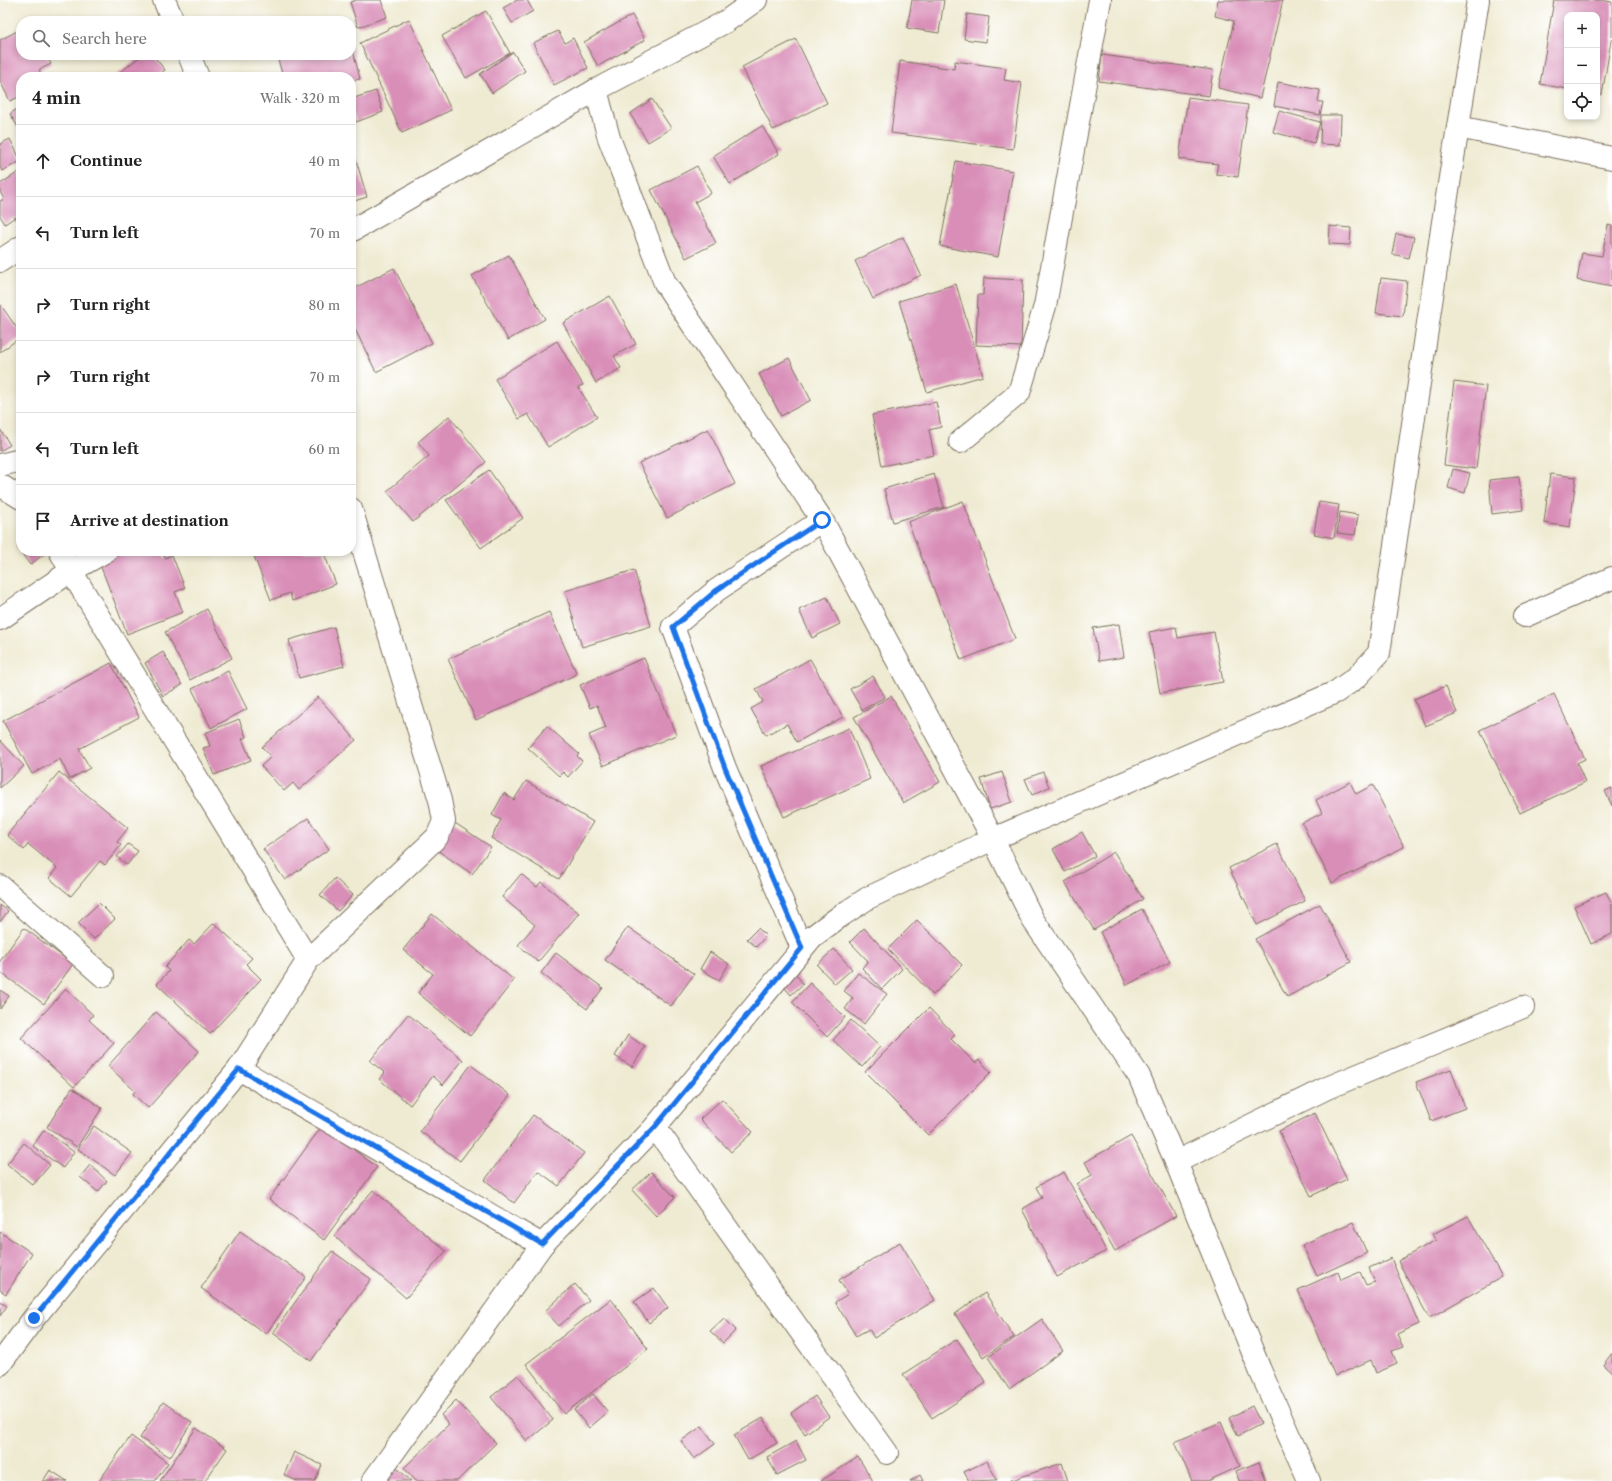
<!DOCTYPE html>
<html lang="en">
<head>
<meta charset="utf-8">
<style>
	:root { --surface:#fff; --page:#f2f2f2; --text:#222; --muted:#767676; --line:#e0e0e0 }
	body { margin:0; font-family:"Libre Caslon Text",serif; background:var(--page); color:var(--text) }
	.controls { position:absolute; right:12px; top:12px; display:grid; overflow:hidden; border-radius:8px; box-shadow:0 2px 6px #0003 }
	.controls button { width:36px; height:36px; display:grid; place-items:center; padding:0; border:0; border-bottom:1px solid var(--line); background:var(--surface); color:var(--text); font:20px sans-serif }
	.stop { position:absolute; width:12px; height:12px; margin:-9px; border:3px solid #1a73e8; border-radius:50%; background:#fff }
	.stop.end { background:#1a73e8; border-color:#fff; box-shadow:0 1px 4px #0008 }
	.list { margin:0; padding:0; list-style:none }
	h2 { display:flex; justify-content:space-between; align-items:center; height:52px; margin:0; padding:0 16px; font-size:17px }
	h2 small { font-size:13px; font-weight:400; color:var(--muted) }
	.list li { display:grid; grid-template-columns:26px 1fr auto; gap:12px; align-items:center; box-sizing:border-box; height:72px; padding:0 16px; border-top:1px solid var(--line) }
	.list b { display:block; font-size:15px; white-space:nowrap }
	.list em { font-size:13px; font-style:normal; color:var(--muted) }
	.icon { flex:none; width:22px; height:22px; fill:none; stroke:currentColor; stroke-width:2; stroke-linecap:round; stroke-linejoin:round }
	.map { position:relative; flex:none; width:1612px; height:1481px; overflow:hidden }
	.search { position:absolute; background:var(--surface); box-shadow:0 2px 6px #0003; left:16px; top:16px; width:340px; height:44px; display:flex; align-items:center; gap:10px; box-sizing:border-box; padding:0 14px; border-radius:16px; color:var(--muted); font-size:15px }
	.panel { position:absolute; background:var(--surface); box-shadow:0 2px 6px #0003; left:16px; top:72px; width:340px; height:484px; border-radius:16px }
	.map>svg:first-child { display:block }
</style>
</head>
<body>
<div class="map">
<svg width="1612" height="1481" viewBox="0 0 1612 1481">
	<rect width="100%" height="100%" fill="#fff"/>
	<filter id="ink" filterUnits="userSpaceOnUse"><feTurbulence type="fractalNoise" baseFrequency=".025" numOctaves="2"/><feDisplacementMap in="SourceGraphic" scale="8" xChannelSelector="R" yChannelSelector="G"/><feConvolveMatrix kernelMatrix="1 2 1 2 8 2 1 2 1" color-interpolation-filters="sRGB"/></filter>
	<filter id="wash" filterUnits="userSpaceOnUse"><feTurbulence type="fractalNoise" baseFrequency=".012" numOctaves="4" result="noise"/><feDisplacementMap in="SourceGraphic" scale="16" xChannelSelector="R" yChannelSelector="G"/><feGaussianBlur stdDeviation="0.9" result="paint"/><feColorMatrix in="noise" values="0 0 0 0 0 0 0 0 0 0 0 0 0 0 0 0 0 1.4 0 .05"/><feComposite in="paint" operator="in"/></filter>
	<g filter="url(#wash)">
		<rect width="100%" height="100%" fill="#efebd3"/>
		<g id="blocks">
			<g fill="#d98eb8">
				<polygon points="357,0 381,0 387,17 358,27 350,2"/>
				<polygon points="517,0 527,0 533,11 512,23 503,8"/>
				<polygon points="912,0 944,0 939,33 907,28"/>
				<polygon points="1218,0 1283,0 1260,98 1218,88 1234,21 1215,16"/>
				<polygon points="1554,0 1601,0 1612,2 1612,35 1602,95 1597,94 1597,15 1567,15 1567,89 1540,84"/>
				<polygon points="486,11 510,53 466,78 442,36"/>
				<polygon points="967,14 989,17 986,42 964,39"/>
				<polygon points="632,15 645,40 598,66 584,42"/>
				<polygon points="409,19 451,110 402,133 360,43"/>
				<polygon points="21,29 21,55 46,55 51,64 39,70 43,77 21,77 21,96 10,101 0,81 0,40"/>
				<polygon points="558,31 565,43 573,38 588,68 554,85 533,43"/>
				<polygon points="796,39 827,103 773,130 742,67"/>
				<polygon points="352,46 360,79 351,81 351,77 283,77 277,56 351,55"/>
				<polygon points="513,52 525,71 492,93 480,74"/>
				<polygon points="142,55 153,55 165,70 156,77 114,77"/>
				<polygon points="1102,55 1213,70 1209,96 1099,81"/>
				<polygon points="900,61 954,69 955,61 1006,68 1004,80 1022,83 1013,149 891,133"/>
				<polygon points="1278,82 1320,90 1318,102 1323,102 1320,115 1274,106"/>
				<polygon points="376,91 383,112 356,122 351,108 351,99"/>
				<polygon points="1188,97 1248,105 1238,177 1216,174 1218,164 1179,159"/>
				<polygon points="652,99 671,128 648,142 630,114"/>
				<polygon points="21,106 21,132 10,114"/>
				<polygon points="1279,111 1320,122 1314,143 1273,132"/>
				<polygon points="1321,115 1341,115 1340,145 1320,144"/>
				<polygon points="762,126 779,154 730,184 713,156"/>
				<polygon points="10,139 21,161 2,171 0,167 0,144"/>
				<polygon points="351,143 367,197 351,202"/>
				<polygon points="956,161 1013,171 998,257 940,246"/>
				<polygon points="697,166 711,193 695,202 716,243 686,258 651,190"/>
				<polygon points="19,172 21,175 21,227 15,217 5,224 0,216 0,201 4,199 0,192 0,184"/>
				<polygon points="1608,225 1612,226 1612,287 1577,280 1582,253 1602,256"/>
				<polygon points="1330,226 1351,228 1350,245 1329,244"/>
				<polygon points="1396,234 1414,237 1409,258 1392,254"/>
				<polygon points="903,237 921,275 873,299 855,261"/>
				<polygon points="509,255 545,319 508,340 472,276"/>
				<polygon points="394,268 432,343 376,372 351,321 351,290"/>
				<polygon points="984,278 1023,280 1021,347 976,345 978,295 983,295"/>
				<polygon points="1381,278 1407,281 1403,316 1376,313"/>
				<polygon points="956,284 983,376 927,392 899,301"/>
				<polygon points="610,296 636,344 614,356 621,368 596,383 563,323"/>
				<polygon points="0,304 21,334 21,337 0,352"/>
				<polygon points="557,341 583,385 578,387 597,417 548,447 528,414 519,419 495,379"/>
				<polygon points="789,358 811,400 781,416 759,374"/>
				<polygon points="1454,382 1486,386 1476,469 1444,465"/>
				<polygon points="936,402 941,427 929,430 934,455 882,466 872,415"/>
				<polygon points="449,416 486,462 413,522 387,491 429,456 418,442"/>
				<polygon points="0,429 10,445 0,451"/>
				<polygon points="708,429 735,484 667,518 639,463"/>
				<polygon points="1453,469 1470,473 1465,493 1448,488"/>
				<polygon points="489,470 523,518 481,548 446,500"/>
				<polygon points="934,474 944,507 893,522 884,489"/>
				<polygon points="1550,474 1576,477 1570,527 1544,523"/>
				<polygon points="1519,477 1523,510 1492,514 1489,480"/>
				<polygon points="963,501 1015,639 961,660 908,522"/>
				<polygon points="1319,502 1339,505 1334,538 1314,534"/>
				<polygon points="1340,512 1358,515 1355,535 1337,533"/>
				<polygon points="21,544 21,551 48,551 30,565 17,547"/>
				<polygon points="129,551 162,551 165,558 172,555 185,588 175,592 183,612 127,634 99,562"/>
				<polygon points="252,551 323,551 336,584 292,601 290,593 271,600"/>
				<polygon points="634,570 651,626 582,647 565,591"/>
				<polygon points="827,597 840,624 812,638 799,610"/>
				<polygon points="207,609 232,658 190,680 165,632"/>
				<polygon points="549,612 577,674 476,720 448,659"/>
				<polygon points="1119,624 1124,657 1099,661 1093,628"/>
				<polygon points="334,627 344,666 299,678 289,640"/>
				<polygon points="1176,627 1178,638 1214,632 1223,682 1160,693 1149,632"/>
				<polygon points="163,652 182,685 163,696 145,663"/>
				<polygon points="644,658 676,735 603,766 589,735 606,728 597,705 590,708 580,685"/>
				<polygon points="810,659 843,717 797,742 787,724 766,735 751,709 763,702 756,689"/>
				<polygon points="111,663 139,717 79,749 90,768 70,779 60,759 32,774 3,721"/>
				<polygon points="228,671 247,709 211,728 192,689"/>
				<polygon points="873,676 885,697 862,710 850,689"/>
				<polygon points="1446,686 1457,713 1425,726 1414,699"/>
				<polygon points="1554,694 1585,759 1577,763 1585,782 1520,813 1480,730"/>
				<polygon points="891,696 940,782 903,803 854,717"/>
				<polygon points="318,697 356,740 299,790 293,783 284,791 261,766 271,757 262,747"/>
				<polygon points="239,719 246,737 242,739 251,760 214,775 203,748 210,746 205,733"/>
				<polygon points="547,726 579,754 577,756 582,761 568,777 563,772 559,776 528,748"/>
				<polygon points="849,728 870,779 784,817 761,766"/>
				<polygon points="0,740 24,766 0,788"/>
				<polygon points="59,772 128,828 117,842 121,845 105,865 100,861 71,896 49,878 57,868 28,844 24,850 7,835"/>
				<polygon points="1002,772 1012,802 990,809 981,779"/>
				<polygon points="1043,772 1049,787 1032,795 1025,779"/>
				<polygon points="526,781 593,822 559,879 491,838 501,820 492,815 504,793 514,800"/>
				<polygon points="1350,782 1356,794 1373,785 1404,847 1332,883 1302,823 1322,813 1316,800"/>
				<polygon points="1612,788 1612,806 1605,791"/>
				<polygon points="308,818 329,849 285,880 263,849"/>
				<polygon points="452,821 491,847 472,874 434,848"/>
				<polygon points="1082,832 1095,856 1065,872 1053,849"/>
				<polygon points="128,844 138,851 127,865 117,857"/>
				<polygon points="1277,844 1305,901 1257,925 1229,868"/>
				<polygon points="1114,852 1143,899 1094,930 1065,882"/>
				<polygon points="521,874 537,887 541,882 579,913 538,962 518,945 535,925 502,897"/>
				<polygon points="335,878 353,895 338,911 320,895"/>
				<polygon points="1606,892 1612,904 1612,934 1591,944 1574,906"/>
				<polygon points="99,903 115,919 94,939 78,923"/>
				<polygon points="1320,904 1351,962 1287,997 1255,939"/>
				<polygon points="0,905 8,911 0,922"/>
				<polygon points="1142,909 1170,962 1127,985 1100,932"/>
				<polygon points="432,914 514,980 470,1036 418,993 433,974 403,950"/>
				<polygon points="917,920 962,965 933,995 888,949"/>
				<polygon points="214,923 252,958 246,964 261,979 210,1034 157,984 169,971 165,967 189,940 194,944"/>
				<polygon points="628,927 694,974 671,1006 605,960"/>
				<polygon points="24,928 73,964 44,1004 0,972 0,961"/>
				<polygon points="758,928 766,936 756,947 747,939"/>
				<polygon points="864,928 902,969 882,989 862,968 868,961 850,942"/>
				<polygon points="834,949 852,969 835,984 817,965"/>
				<polygon points="710,952 729,964 719,980 700,969"/>
				<polygon points="556,953 603,988 587,1009 541,973"/>
				<polygon points="793,970 803,984 791,995 779,981"/>
				<polygon points="858,973 887,994 864,1024 845,1009 853,998 844,991"/>
				<polygon points="810,983 845,1017 827,1037 792,1002"/>
				<polygon points="66,989 93,1015 89,1020 114,1043 74,1087 21,1038"/>
				<polygon points="0,990 9,996 0,1009"/>
				<polygon points="929,1008 955,1035 951,1039 975,1063 979,1060 991,1072 928,1135 865,1072"/>
				<polygon points="156,1012 199,1051 148,1108 133,1094 135,1091 108,1066"/>
				<polygon points="408,1014 463,1060 443,1085 433,1076 410,1105 379,1079 385,1073 370,1061"/>
				<polygon points="851,1020 880,1047 862,1067 833,1040"/>
				<polygon points="628,1035 645,1047 632,1067 615,1056"/>
				<polygon points="471,1065 510,1095 460,1161 420,1131"/>
				<polygon points="1451,1069 1465,1108 1431,1121 1416,1082"/>
				<polygon points="72,1088 102,1108 77,1147 47,1127"/>
				<polygon points="722,1099 753,1132 731,1152 700,1119"/>
				<polygon points="1315,1113 1347,1179 1311,1196 1279,1131"/>
				<polygon points="533,1115 584,1153 559,1186 538,1171 514,1203 485,1180"/>
				<polygon points="94,1126 132,1153 115,1175 78,1149"/>
				<polygon points="322,1126 377,1167 324,1240 269,1199"/>
				<polygon points="44,1130 74,1152 63,1168 33,1146"/>
				<polygon points="1131,1136 1176,1216 1115,1251 1077,1184 1092,1175 1085,1162"/>
				<polygon points="24,1143 50,1165 33,1185 7,1164"/>
				<polygon points="90,1165 107,1181 98,1192 80,1177"/>
				<polygon points="651,1172 675,1197 656,1216 632,1190"/>
				<polygon points="1064,1172 1106,1251 1057,1277 1022,1209 1042,1198 1036,1187"/>
				<polygon points="373,1190 446,1251 406,1298 334,1236"/>
				<polygon points="1468,1216 1502,1277 1429,1318 1398,1261 1436,1240 1433,1234"/>
				<polygon points="1353,1222 1367,1253 1317,1276 1302,1245"/>
				<polygon points="240,1231 306,1277 266,1334 201,1288"/>
				<polygon points="0,1232 32,1253 6,1294 0,1290"/>
				<polygon points="900,1242 935,1300 874,1338 869,1329 856,1336 835,1302 848,1294 839,1280"/>
				<polygon points="332,1251 371,1279 311,1361 273,1333"/>
				<polygon points="1391,1258 1419,1324 1397,1334 1403,1347 1392,1351 1397,1364 1376,1373 1371,1360 1335,1376 1298,1290 1338,1272 1341,1280 1360,1272 1366,1285 1375,1282 1369,1268"/>
				<polygon points="575,1284 589,1300 559,1326 545,1311"/>
				<polygon points="654,1288 668,1308 649,1323 634,1302"/>
				<polygon points="985,1293 1014,1337 983,1357 955,1314"/>
				<polygon points="611,1299 648,1349 564,1414 526,1364"/>
				<polygon points="0,1302 7,1306 0,1316"/>
				<polygon points="724,1318 736,1330 723,1343 710,1331"/>
				<polygon points="1042,1319 1063,1351 1009,1389 988,1357"/>
				<polygon points="957,1339 986,1383 932,1418 903,1374"/>
				<polygon points="1612,1353 1612,1373 1603,1365"/>
				<polygon points="518,1375 553,1420 527,1441 491,1397"/>
				<polygon points="593,1394 608,1412 589,1428 574,1410"/>
				<polygon points="815,1396 829,1417 805,1434 791,1413"/>
				<polygon points="456,1400 496,1443 457,1481 416,1481 404,1468 449,1424 441,1415"/>
				<polygon points="163,1402 192,1422 170,1457 140,1438"/>
				<polygon points="1252,1406 1261,1424 1238,1436 1229,1418"/>
				<polygon points="763,1418 777,1443 748,1460 734,1435"/>
				<polygon points="1221,1422 1240,1466 1208,1481 1192,1481 1175,1442"/>
				<polygon points="702,1426 715,1444 694,1459 681,1441"/>
				<polygon points="196,1428 227,1449 205,1481 160,1481"/>
				<polygon points="131,1436 168,1463 155,1481 99,1481"/>
				<polygon points="796,1441 806,1460 777,1475 767,1457"/>
				<polygon points="294,1452 322,1465 315,1481 297,1481 284,1475"/>
				<polygon points="858,1457 873,1481 821,1481"/>
				<polygon points="987,1461 997,1480 969,1481 964,1472"/>
				<polygon points="1259,1462 1266,1481 1239,1481 1236,1471"/>
				<polygon points="1062,1463 1068,1481 1009,1481"/>
				<polygon points="397,1468 411,1481 385,1481"/>
				<polygon points="50,1470 67,1481 43,1481"/>
				<polygon points="920,1475 923,1481 910,1481"/>
			</g>
		</g>
	</g>
	<g filter="url(#ink)">
		<use href="#blocks" fill-opacity="0" stroke="#7a6e5d" stroke-width="1"/>
		<g fill="none" stroke-linecap="round" stroke-linejoin="round">
			<g stroke="#7a6e5d" stroke-width="24">
				<g id="minor">
					<polyline points="164,0 173,21"/>
					<polyline points="189,55 198,77"/>
					<polyline points="596,90 609,138 665,283 822,520 993,839 1033,920 1139,1076 1176,1162 1260,1370 1309,1481"/>
					<polyline points="1458,127 1612,158"/>
					<polyline points="351,231 596,90 725,22 756,0"/>
					<polyline points="0,261 21,247"/>
					<polyline points="960,442 1019,393 1045,306 1100,0"/>
					<polyline points="0,465 21,460"/>
					<polyline points="0,485 21,498"/>
					<polyline points="60,551 71,571 308,960"/>
					<polyline points="1525,616 1612,578"/>
					<polyline points="0,619 71,571 106,551"/>
					<polyline points="0,886 103,976"/>
					<polyline points="802,948 725,768 673,627 717,590 822,520"/>
					<polyline points="239,1069 542,1245"/>
					<polyline points="655,1127 887,1453"/>
					<polyline points="1176,1162 1327,1088 1523,1007"/>
					<polyline points="0,1364 34,1318 239,1069 308,960 437,837 444,821 440,800 351,509"/>
					<polyline points="373,1481 542,1245 655,1127 812,937 839,917 868,898 993,839 1336,692 1357,677 1379,653 1443,222 1478,0"/>
				</g>
			</g>
			<use href="#minor" stroke="#fff" stroke-width="22"/>
		</g>
	</g>
	<g fill="none" stroke-linecap="round" stroke-linejoin="round" filter="url(#ink)">
		<polyline stroke="#1a73e8" stroke-width="5" points="34,1318 239,1069 542,1244 655,1127 802,948 725,768 673,627 717,590 822,520"/>
	</g>
</svg>
<div class="controls">
<button>+</button>
<button>−</button>
<button><svg class="icon" aria-label="locate" viewBox="0 0 24 24"><circle cx="12" cy="12" r="6"/><path d="M12 2v4M12 18v4M2 12h4M18 12h4"/></svg></button>
</div>
<div class="stop" style="left:822px;top:520px"></div>
<div class="stop end" style="left:34px;top:1318px"></div>
<div class="search"><svg class="icon" aria-label="search" viewBox="0 0 24 24"><circle cx="10" cy="10" r="6"/><path d="M15 15l6 6"/></svg>Search here</div>
<section class="panel">
<h2>4 min<small>Walk · 320 m</small></h2>
<ul class="list">
<li><svg class="icon" aria-label="ahead" viewBox="0 0 24 24"><path d="M12 20V5M6 11l6-6 6 6"/></svg><div><b>Continue</b></div><em>40 m</em></li>
<li><svg class="icon" aria-label="left" viewBox="0 0 24 24"><path d="M17 20v-9H6M10 6l-5 5 5 5"/></svg><div><b>Turn left</b></div><em>70 m</em></li>
<li><svg class="icon" aria-label="right" viewBox="0 0 24 24"><path d="M7 20v-9h11M14 6l5 5-5 5"/></svg><div><b>Turn right</b></div><em>80 m</em></li>
<li><svg class="icon" aria-label="right" viewBox="0 0 24 24"><path d="M7 20v-9h11M14 6l5 5-5 5"/></svg><div><b>Turn right</b></div><em>70 m</em></li>
<li><svg class="icon" aria-label="left" viewBox="0 0 24 24"><path d="M17 20v-9H6M10 6l-5 5 5 5"/></svg><div><b>Turn left</b></div><em>60 m</em></li>
<li><svg class="icon" aria-label="arrive" viewBox="0 0 24 24"><path d="M6 21V4h12l-3 4 3 4H6"/></svg><div><b>Arrive at destination</b></div></li>
</ul>
</section>
</div>
</body>
</html>
